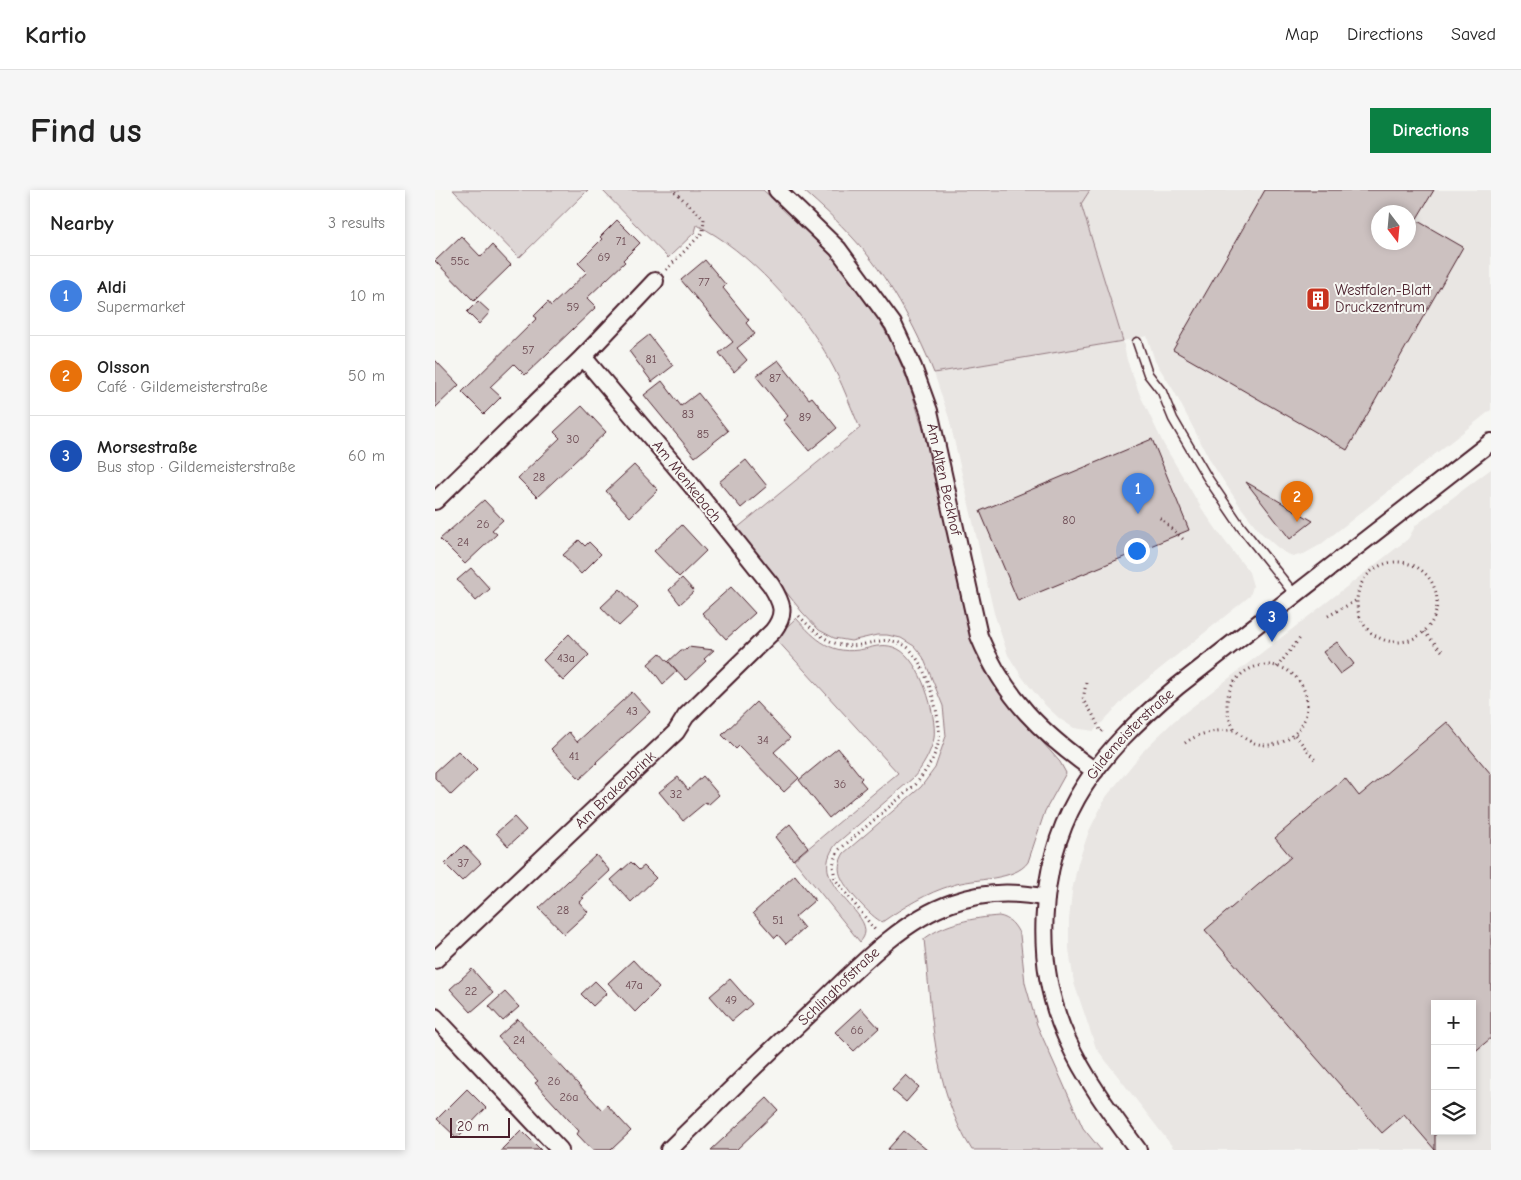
<!DOCTYPE html>
<html lang="en">
<head>
<meta charset="utf-8">
<style>
	:root { --surface:#fff; --page:#f6f6f6; --text:#222; --muted:#767676; --line:#e0e0e0; --accent:#0b8043 }
	body { margin:0; font-family:"Comic Neue",sans-serif; background:var(--page); color:var(--text) }
	.controls { position:absolute; right:15px; bottom:15px; display:grid; overflow:hidden; border-radius:0px; box-shadow:0 2px 8px #0003 }
	.controls button { width:45px; height:45px; display:grid; place-items:center; padding:0; border:0; border-bottom:1px solid var(--line); background:var(--surface); color:var(--text); font:25px sans-serif }
	.compass { position:absolute; left:936px; top:15px; width:45px; height:45px; border-radius:50%; background:var(--surface); box-shadow:0 2px 8px #0003; rotate:164deg }
	.scale { position:absolute; left:15px; bottom:12px; width:60px; box-sizing:border-box; padding-left:5px; border:2px solid #4a1f2b; border-top:0; font-size:14px; line-height:18px; white-space:nowrap; color:#4a1f2b; -webkit-text-stroke:4px #f6f6f2; paint-order:stroke }
	.you { position:absolute; left:701px; top:360px; width:18px; height:18px; margin:-12px; border:4px solid #fff; border-radius:50%; background:#1a73e8; box-shadow:0 0 0 8px #1a73e833 }
	.badge { display:grid; place-items:center; width:32px; height:32px; border-radius:50%; background:var(--accent); color:#fff; font-size:16px; font-weight:700 }
	.pin { position:absolute; translate:-50% -41px; filter:drop-shadow(0 1px 2px #0008) }
	.pin::after { content:''; position:absolute; top:26px; width:18px; height:15px; background:inherit; clip-path:polygon(0 0,100% 0,50% 100%) }
	.list { margin:0; padding:0; list-style:none }
	h2 { display:flex; justify-content:space-between; align-items:center; height:65px; margin:0; padding:0 20px; font-size:21px }
	h2 small { font-size:16px; font-weight:400; color:var(--muted) }
	.list li { display:grid; grid-template-columns:32px 1fr auto; gap:15px; align-items:center; box-sizing:border-box; height:80px; padding:0 20px; border-top:1px solid var(--line) }
	.list b { display:block; font-size:19px; white-space:nowrap }
	.list p { margin:0; font-size:16px; white-space:nowrap; color:var(--muted) }
	.list em { font-size:16px; font-style:normal; color:var(--muted) }
	.icon { flex:none; width:28px; height:28px; fill:none; stroke:currentColor; stroke-width:2; stroke-linecap:round; stroke-linejoin:round }
	.map { position:relative; flex:none; width:1056px; height:960px; overflow:hidden; border-radius:0px }
	header { display:flex; align-items:center; gap:30px; box-sizing:border-box; height:70px; padding:0 25px; background:var(--surface); border-bottom:1px solid var(--line) }
	header strong { font-size:24px }
	nav { display:flex; gap:28px; margin-inline-start:auto; font-size:18px }
	.intro { display:flex; align-items:center; justify-content:space-between; box-sizing:border-box; height:120px; padding:0 30px }
	h1 { margin:0; font-size:35px }
	.button { padding:12px 22px; border-radius:0px; background:var(--accent); color:#fff; font-size:18px; font-weight:700 }
	main { display:flex; gap:30px; padding:0 30px }
	aside { flex:1; background:var(--surface); border-radius:0px; box-shadow:0 2px 8px #0003 }
	.map>svg:first-child { display:block }
</style>
</head>
<body>
<header>
<strong>Kartio</strong>
<nav><a>Map</a><a>Directions</a><a>Saved</a></nav>
</header>
<div class="intro"><h1>Find us</h1><a class="button">Directions</a></div>
<main>
<aside>
<h2>Nearby<small>3 results</small></h2>
<ul class="list">
<li><span class="badge" style="background:#3f7fe0">1</span><div><b>Aldi</b><p>Supermarket</p></div><em>10 m</em></li>
<li><span class="badge" style="background:#e8710a">2</span><div><b>Olsson</b><p>Café · Gildemeisterstraße</p></div><em>50 m</em></li>
<li><span class="badge" style="background:#1a4fb4">3</span><div><b>Morsestraße</b><p>Bus stop · Gildemeisterstraße</p></div><em>60 m</em></li>
</ul>
</aside>
<div class="map">
<svg width="1056" height="960" viewBox="0 0 1056 960">
	<rect width="100%" height="100%" fill="#f6f6f2"/>
	<filter id="ink" filterUnits="userSpaceOnUse"><feTurbulence type="fractalNoise" baseFrequency=".02" numOctaves="2"/><feDisplacementMap in="SourceGraphic" scale="10" xChannelSelector="R" yChannelSelector="G"/><feConvolveMatrix kernelMatrix="1 2 1 2 8 2 1 2 1" color-interpolation-filters="sRGB"/></filter>
	<g filter="url(#ink)">
		<g fill="#e9e6e3" fill-rule="evenodd">
			<path d="M655 0H1056V220L885 355 867 365 858 366 850 363 842 357 825 342 805 316 776 272 739 201 720 171 712 146 688 151 692 170 705 205 729 255 767 319 789 350 814 382 818 396 815 406 695 503 659 541 639 538 625 529 608 513 587 487 573 465 559 423 514 228 499 183 688 151 646 14ZM944 22H974V52H944Z"/>
			<path d="M1056 279V960H740L661 858 639 793 634 759V730L637 701 643 673 654 641 671 607 711 558 739 531 973 349 981 335ZM1000 814H1037V941H1000Z"/>
		</g>
		<g fill="#ddd6d5" stroke="#947a80">
			<polygon points="18,0 153,0 84,68"/>
			<path d="M167 0H328C363 31 398 62 425 101 474 168 490 243 508 322 517 364 526 406 537 448L549 480 569 509 625 572 631 583 610 621 593 672C580 691 539 688 518 695 491 703 469 717 447 732 436 727 412 700 407 689 402 680 404 671 409 663L486 597 500 578 511 546 508 516 488 467 479 456 466 448 452 445H442L416 451 399 448 384 440 367 422 301 339 425 238C415 216 407 192 395 171 369 122 312 59 262 35L260 42 233 68Z"/>
			<path d="M368 0H655L646 14 688 151 499 183C480 135 453 86 418 48 403 31 386 16 368 0Z"/>
			<path d="M361 428C381 450 397 466 429 459 441 456 451 453 463 459 485 470 502 524 499 548 496 562 488 577 478 588L402 653C365 697 451 725 425 752L359 670 463 583 340 448Z"/>
			<path d="M564 726C575 728 580 735 585 745L590 793 602 835 648 938 666 960H537C497 898 497 821 489 749 510 733 538 728 564 726Z"/>
		</g>
		<g fill="#ccc1c0" stroke="#4a1f2b" fill-rule="evenodd">
			<path d="M830 0H999L981 30 1028 57 912 260 738 160ZM944 22H974V52H944Z"/>
			<polygon points="182,30 205,53 188,70 190,72 152,108 161,117 90,185 79,174 55,197 66,207 49,224 27,202 102,128 99,126 113,112 116,116 152,82 143,73 167,49 165,47"/>
			<polygon points="26,46 46,67 57,55 76,75 39,111 0,71"/>
			<polygon points="270,70 291,95 288,98 314,130 311,133 320,144 302,158 312,170 299,182 284,163 298,152 246,90"/>
			<polygon points="43,111 55,122 44,134 32,122"/>
			<polygon points="214,145 238,176 217,192 194,161"/>
			<polygon points="0,170 24,195 0,218"/>
			<polygon points="343,170 374,209 377,207 402,238 374,261 348,230 353,226 321,186"/>
			<polygon points="227,191 246,216 263,203 293,241 260,267 209,205"/>
			<polygon points="147,216 171,242 102,307 83,288 125,248 119,242"/>
			<polygon points="717,249 754,340 583,411 545,321"/>
			<polygon points="311,270 332,296 306,318 284,292"/>
			<polygon points="199,275 223,300 195,327 171,301"/>
			<polygon points="811,292 878,331 855,349"/>
			<polygon points="49,310 68,330 57,340 62,344 30,374 5,349"/>
			<polygon points="247,335 271,361 244,387 219,361"/>
			<polygon points="144,350 150,356 154,352 166,364 146,384 128,365"/>
			<polygon points="36,378 55,399 41,411 22,390"/>
			<polygon points="247,388 259,401 245,414 234,400"/>
			<polygon points="296,397 320,423 291,449 267,423"/>
			<polygon points="185,399 203,418 184,436 166,417"/>
			<polygon points="134,444 154,465 128,491 108,470"/>
			<polygon points="902,452 919,474 905,484 888,462"/>
			<polygon points="253,457 279,460 269,469 271,471 251,490 234,472 242,481 228,494 213,474 225,463 233,472 246,460 250,460"/>
			<polygon points="197,502 215,522 161,572 162,573 145,589 116,559 134,542 142,552"/>
			<polygon points="321,512 355,548 339,562 364,588 349,602 304,556 301,559 287,545"/>
			<polygon points="1012,532 1056,584 1056,848 1037,864 1037,814 1000,814 1000,960 969,924 947,943 770,740 856,667 840,648 910,588 924,606"/>
			<polygon points="403,558 427,588 425,590 431,597 394,628 364,590"/>
			<polygon points="23,561 42,580 16,605 0,588 0,582"/>
			<polygon points="268,586 284,605 273,615 271,612 248,631 224,602 243,587 253,600"/>
			<polygon points="79,627 91,640 73,656 61,643"/>
			<polygon points="355,634 373,657 358,670 340,647"/>
			<polygon points="29,655 46,673 27,691 10,674"/>
			<polygon points="161,665 175,681 147,707 149,708 144,712 153,722 129,744 104,718"/>
			<polygon points="196,672 204,680 209,676 221,688 196,712 176,690"/>
			<polygon points="360,685 380,710 360,727 369,738 351,754 343,745 340,748 318,723"/>
			<polygon points="198,770 224,798 200,822 173,793"/>
			<polygon points="37,779 58,803 36,822 15,799"/>
			<polygon points="295,789 317,814 297,831 275,806"/>
			<polygon points="160,791 172,803 158,816 146,804"/>
			<polygon points="70,802 84,817 68,831 54,816"/>
			<polygon points="426,818 444,838 419,861 400,842"/>
			<polygon points="83,829 167,920 172,915 196,941 176,960 157,960 142,944 144,941 100,893 103,891 63,847"/>
			<polygon points="471,885 484,897 471,912 457,900"/>
			<polygon points="32,899 51,918 22,948 2,929"/>
			<polygon points="332,908 343,920 301,960 276,960"/>
			<polygon points="86,940 106,960 66,960"/>
			<polygon points="469,941 492,960 452,960"/>
		</g>
		<g fill="none" stroke-linecap="round" stroke-linejoin="round">
			<g stroke="#4a1f2b" stroke-width="11">
				<polyline id="service" points="702,152 713,184 727,202 738,229 772,287 806,337 860,405"/>
			</g>
			<g stroke="#4a1f2b" stroke-width="20">
				<g id="minor">
					<path id="s1" d="M342 0 403 59 458 134 478 177 494 221 544 446C569 507 607 544 660 581"/>
					<polyline points="0,311 148,167 220,91"/>
					<path id="s2" d="M0 770 241 542 251 526 338 441C352 423 347 413 336 395L257 296 148 167"/>
					<polyline points="0,827 125,960"/>
					<path id="s3" d="M234 960C284 911 334 862 385 814 422 778 467 730 517 713 547 702 580 701 611 708"/>
					<path id="s4" d="M703 960C677 925 650 889 632 849 598 776 603 677 642 608 667 564 705 528 743 496L1056 252"/>
				</g>
			</g>
			<g stroke="#4a1f2b" stroke-width="3" stroke-dasharray="1 4" stroke-linecap="butt">
				<polyline points="231,80 268,42 269,29 238,0"/>
				<polyline points="725,328 750,351"/>
				<circle cx="962" cy="412" r="40"/>
				<path d="M364 426C384 446 400 461 430 454 445 451 452 448 467 454 489 462 507 529 504 550 501 566 491 581 481 594L405 659 400 667 398 676 400 689 440 740"/>
				<polyline points="893,426 922,410"/>
				<polyline points="989,442 1008,462"/>
				<circle cx="832" cy="515" r="40"/>
				<polyline points="842,477 866,447"/>
				<polyline points="651,493 648,510 657,523 666,542 668,540"/>
				<polyline points="860,545 881,571"/>
				<path d="M750 553C765 542 782 540 800 540"/>
			</g>
			<use href="#service" stroke="#f6f6f2" stroke-width="8"/>
			<use href="#minor" stroke="#f6f6f2" stroke-width="16"/>
		</g>
	</g>
	<defs>
		<g id="building-square" transform="scale(1.25)"><rect x="-9" y="-9" width="18" height="18" rx="4" fill="#c8321e" stroke="#f6f6f2"/><path d="M-4-6H4V6H1V3H-1V6H-4ZM-2.5-4.3h1.7v1.8h-1.7ZM.8-4.3h1.7v1.8H.8ZM-2.5-1h1.7V.8h-1.7ZM.8-1h1.7V.8H.8Z" fill="#fff"/></g>
	</defs>
	<g fill-rule="evenodd">
		<use href="#building-square" x="883" y="109"/>
	</g>
	<g text-anchor="middle" dominant-baseline="central" stroke-width="4" stroke-linejoin="round" paint-order="stroke">
		<g font-size="12" fill="#6a4850">
			<text x="186" y="51">71</text>
			<text x="169" y="67">69</text>
			<text x="25" y="71">55c</text>
			<text x="269" y="92">77</text>
			<text x="138" y="117">59</text>
			<text x="93" y="160">57</text>
			<text x="216" y="169">81</text>
			<text x="340" y="188">87</text>
			<text x="253" y="224">83</text>
			<text x="370" y="227">89</text>
			<text x="268" y="244">85</text>
			<text x="138" y="249">30</text>
			<text x="104" y="287">28</text>
			<text x="634" y="330">80</text>
			<text x="48" y="334">26</text>
			<text x="28" y="352">24</text>
			<text x="131" y="468">43a</text>
			<text x="197" y="521">43</text>
			<text x="328" y="550">34</text>
			<text x="139" y="566">41</text>
			<text x="405" y="594">36</text>
			<text x="241" y="604">32</text>
			<text x="28" y="673">37</text>
			<text x="128" y="720">28</text>
			<text x="343" y="730">51</text>
			<text x="199" y="795">47a</text>
			<text x="36" y="801">22</text>
			<text x="296" y="810">49</text>
			<text x="422" y="840">66</text>
			<text x="84" y="850">24</text>
			<text x="119" y="891">26</text>
			<text x="134" y="907">26a</text>
		</g>
		<g font-size="15" fill="#4a1f2b" stroke="#f6f6f2" text-anchor="start">
			<text x="900" y="100">Westfalen-Blatt<tspan x="900" dy="17">Druckzentrum</tspan></text>
		</g>
		<g font-size="15" fill="#4a1f2b" stroke="#f6f6f2">
			<text stroke="none"><textPath href="#s1" startOffset="342">Am Alten Beckhof</textPath></text>
			<text transform="translate(252 291) rotate(51)">Am Menkebach</text>
			<text stroke="none"><textPath href="#s4" startOffset="465">Gildemeisterstraße</textPath></text>
			<text stroke="none"><textPath href="#s2" startOffset="248">Am Brakenbrink</textPath></text>
			<text stroke="none"><textPath href="#s3" startOffset="236">Schlinghofstraße</textPath></text>
		</g>
	</g>
</svg>
<div class="controls">
<button>+</button>
<button>−</button>
<button><svg class="icon" aria-label="layers" viewBox="0 0 24 24"><path d="M12 4l9 5-9 5-9-5zM3 14l9 5 9-5"/></svg></button>
</div>
<svg class="compass" viewBox="-18 -18 36 36"><path d="M0-13l5 13h-10z" fill="#e53935"/><path d="M0 13l5-13h-10z" fill="#767676"/></svg>
<div class="scale">20 m</div>
<div class="you"></div>
<div class="pin badge" style="left:703px;top:324px;background:#3f7fe0">1</div>
<div class="pin badge" style="left:862px;top:332px;background:#e8710a">2</div>
<div class="pin badge" style="left:837px;top:452px;background:#1a4fb4">3</div>
</div>
</main>
</body>
</html>
